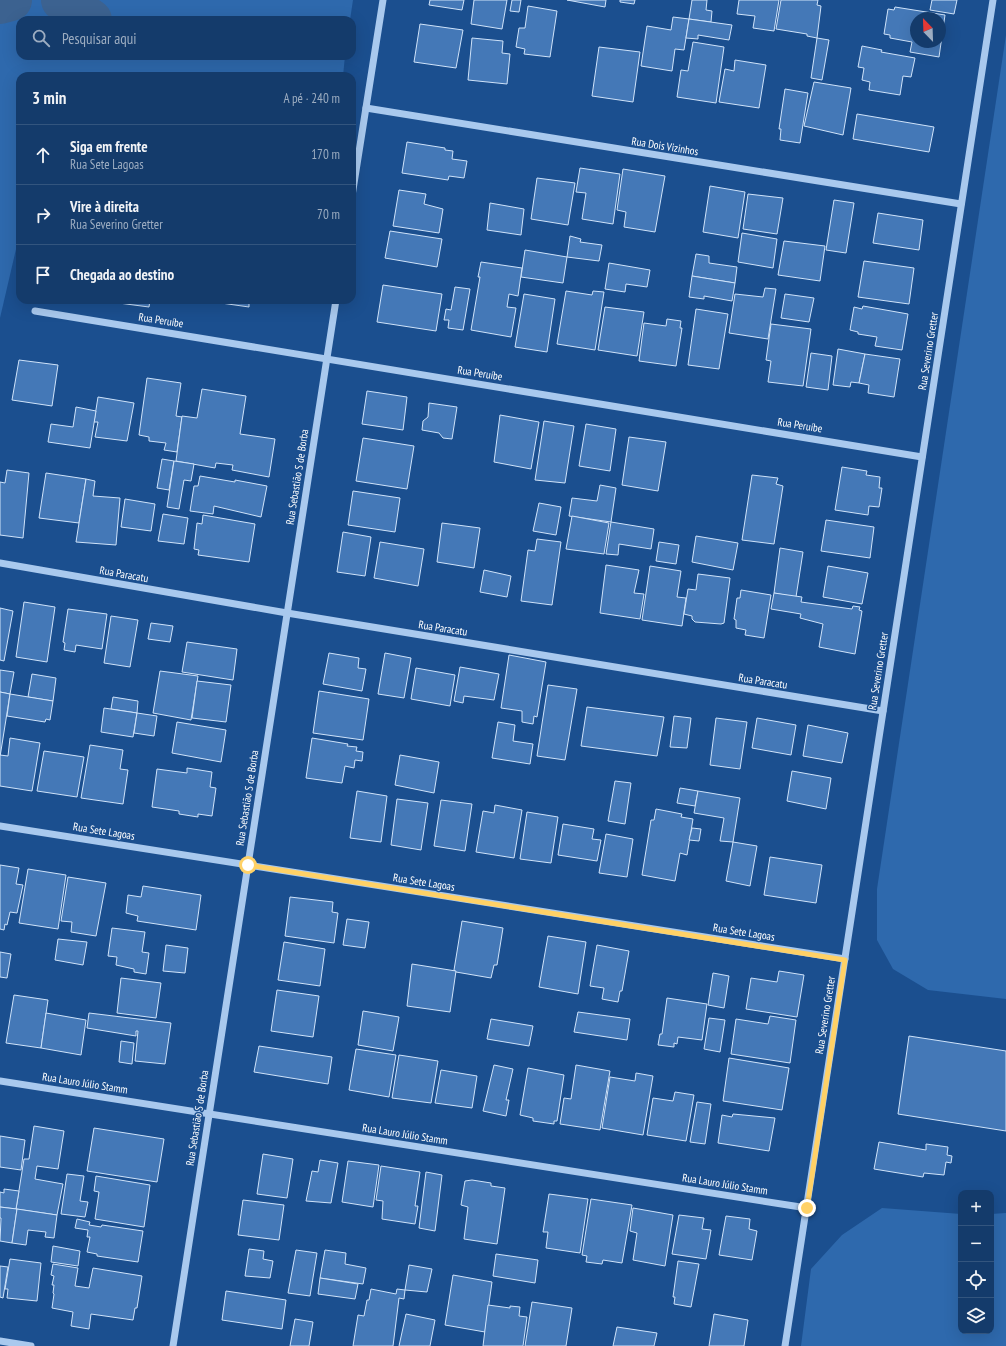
<!DOCTYPE html>
<html lang="pt">
<head>
<meta charset="utf-8">
<style>
	:root { --surface:#143b6b; --page:#214673; --text:#f1f3f6; --muted:#9dadc1; --line:#33557e }
	body { margin:0; font-family:"PT Sans Narrow",sans-serif; background:var(--page); color:var(--text) }
	.controls { position:absolute; right:12px; bottom:12px; display:grid; overflow:hidden; border-radius:8px; box-shadow:0 4px 16px #0002 }
	.controls button { width:36px; height:36px; display:grid; place-items:center; padding:0; border:0; border-bottom:1px solid var(--line); background:var(--surface); color:var(--text); font:20px sans-serif }
	.compass { position:absolute; left:910px; top:12px; width:36px; height:36px; border-radius:50%; background:var(--surface); box-shadow:0 4px 16px #0002; rotate:337deg }
	.stop { position:absolute; width:12px; height:12px; margin:-9px; border:3px solid #ffd166; border-radius:50%; background:#fff }
	.stop.end { background:#ffd166; border-color:#fff; box-shadow:0 1px 4px #0008 }
	.list { margin:0; padding:0; list-style:none }
	h2 { display:flex; justify-content:space-between; align-items:center; height:52px; margin:0; padding:0 16px; font-size:17px }
	h2 small { font-size:13px; font-weight:400; color:var(--muted) }
	.list li { display:grid; grid-template-columns:26px 1fr auto; gap:12px; align-items:center; box-sizing:border-box; height:60px; padding:0 16px; border-top:1px solid var(--line) }
	.list b { display:block; font-size:15px; white-space:nowrap }
	.list p { margin:0; font-size:13px; white-space:nowrap; color:var(--muted) }
	.list em { font-size:13px; font-style:normal; color:var(--muted) }
	.icon { flex:none; width:22px; height:22px; fill:none; stroke:currentColor; stroke-width:2; stroke-linecap:round; stroke-linejoin:round }
	.map { position:relative; flex:none; width:1006px; height:1346px; overflow:hidden }
	.search { position:absolute; background:var(--surface); box-shadow:0 4px 16px #0002; left:16px; top:16px; width:340px; height:44px; display:flex; align-items:center; gap:10px; box-sizing:border-box; padding:0 14px; border-radius:12px; color:var(--muted); font-size:15px }
	.panel { position:absolute; background:var(--surface); box-shadow:0 4px 16px #0002; left:16px; top:72px; width:340px; height:232px; border-radius:12px }
	.map>svg:first-child { display:block }
</style>
</head>
<body>
<div class="map">
<svg width="1006" height="1346" viewBox="0 0 1006 1346">
	<rect width="100%" height="100%" fill="#1b4f8f"/>
	<g fill="#2e69ad">
		<polygon points="0,0 353,0 350,20 20,20 20,56 345,56 343,76 20,76 20,232 0,318"/>
		<polygon points="1006,35 1006,999 928,990 893,969 877,940 877,889"/>
		<polygon points="882,1208 961,1214 961,1331 991,1331 991,1214 1006,1213 1006,1346 801,1346 811,1269 842,1235"/>
	</g>
	<g fill="none" stroke-linecap="round" stroke-linejoin="round">
		<g stroke="#3c6290" stroke-width="42">
			<polyline points="62,0 91,20"/>
			<polyline points="0,3 11,0"/>
		</g>
	</g>
	<g fill="#4478b7" stroke="#cfe3fa" fill-rule="evenodd">
		<polygon points="430,0 464,0 462,10 429,5"/>
		<polygon points="474,0 507,0 502,29 471,24"/>
		<polygon points="512,0 521,0 519,12 510,11"/>
		<polygon points="567,0 606,0 605,7"/>
		<polygon points="620,0 635,0 634,4 620,2"/>
		<polygon points="692,0 707,0 706,10 712,11 711,22 689,19"/>
		<polygon points="739,0 779,0 774,31 753,28 755,16 737,14"/>
		<polygon points="781,0 818,0 817,5 821,6 817,38 807,36 807,34 776,29"/>
		<polygon points="932,0 957,0 954,14 930,10"/>
		<polygon points="528,6 557,11 550,57 524,54 525,49 516,47 519,28 525,28"/>
		<path d="M895 7 945 15 939 57 910 52 912 42 890 38V35L884 34 888 9 894 10ZM916 18H940V42H916Z"/>
		<polygon points="673,17 689,19 684,50 675,49 672,71 641,66 647,26 671,30"/>
		<polygon points="689,19 732,25 729,40 698,35 698,39 686,38"/>
		<polygon points="420,24 463,30 456,68 414,62"/>
		<polygon points="472,38 503,41 502,53 510,54 507,84 468,80"/>
		<polygon points="817,38 829,40 822,80 811,78"/>
		<polygon points="693,42 724,47 716,103 677,97 681,70 688,71"/>
		<polygon points="862,46 882,50 881,52 915,58 911,77 903,76 900,95 869,90 870,82 862,80 864,68 858,67"/>
		<polygon points="599,47 640,52 633,102 592,96"/>
		<polygon points="735,60 766,65 759,108 719,102 725,69 734,71"/>
		<polygon points="814,82 851,88 843,135 804,126"/>
		<polygon points="785,89 808,93 800,143 780,140 781,129 779,129"/>
		<polygon points="857,114 934,127 929,152 853,139"/>
		<polygon points="407,142 445,148 445,150 453,151 452,159 467,161 464,178 449,176 448,180 402,173"/>
		<polygon points="580,168 620,174 613,224 582,219 586,193 576,192"/>
		<polygon points="623,169 665,176 655,232 624,227 626,212 617,210"/>
		<polygon points="537,178 575,183 568,225 531,219"/>
		<polygon points="710,186 745,192 738,238 703,232"/>
		<polygon points="399,190 426,194 424,204 443,209 439,233 393,226"/>
		<polygon points="748,194 783,198 777,234 743,229"/>
		<polygon points="834,200 854,203 846,253 826,250"/>
		<polygon points="490,203 524,209 521,235 487,230"/>
		<polygon points="878,213 923,220 919,250 873,243"/>
		<polygon points="390,231 442,239 437,267 385,258"/>
		<polygon points="742,233 777,239 773,268 738,262"/>
		<polygon points="570,236 581,239 580,242 602,245 599,261 567,257"/>
		<polygon points="784,241 825,246 820,281 778,275"/>
		<polygon points="525,250 567,257 563,283 521,277"/>
		<polygon points="696,254 709,256 709,263 737,267 735,283 692,276"/>
		<polygon points="864,261 914,268 909,304 858,297"/>
		<polygon points="481,262 522,268 518,296 509,294 507,307 516,308 511,337 471,330 480,277 478,277"/>
		<polygon points="609,263 650,270 647,287 626,284 625,292 605,289"/>
		<polygon points="692,276 735,283 732,301 704,296 704,299 689,297"/>
		<polygon points="383,285 442,294 436,331 377,322"/>
		<polygon points="455,287 470,289 463,330 448,328 449,320 444,320 446,309 451,310"/>
		<polygon points="765,288 776,289 768,339 729,333 735,294 763,297"/>
		<polygon points="566,291 592,295 593,291 604,292 595,350 557,344"/>
		<polygon points="524,294 555,299 547,352 515,347"/>
		<polygon points="785,294 814,298 809,322 781,318"/>
		<polygon points="112,300 150,300 149,307 111,302"/>
		<polygon points="207,300 249,300 249,307 207,301"/>
		<polygon points="863,306 908,314 902,350 875,346 877,337 858,334 858,332 850,330 854,307 862,309"/>
		<polygon points="605,307 644,312 637,356 598,350"/>
		<polygon points="696,309 728,314 719,369 688,365"/>
		<polygon points="667,319 681,321 680,328 682,328 676,366 639,361 644,323 666,326"/>
		<polygon points="771,324 811,329 803,386 768,382 771,361 766,360"/>
		<polygon points="838,349 865,354 859,383 851,382 850,387 833,385"/>
		<polygon points="811,353 832,356 828,390 806,387"/>
		<polygon points="865,354 900,359 894,397 868,393 869,385 859,383"/>
		<polygon points="19,360 58,365 52,406 12,400"/>
		<polygon points="147,378 181,383 176,416 182,417 177,452 164,450 166,443 149,441 149,437 139,435"/>
		<polygon points="202,389 246,396 240,434 275,439 269,477 232,470 233,465 216,463 215,468 176,461 182,416 197,418"/>
		<polygon points="367,391 407,397 403,430 362,424"/>
		<polygon points="98,397 134,403 127,441 95,437 98,422 94,422"/>
		<polygon points="429,403 457,407 452,439 443,438 439,433 422,430 423,421 428,417"/>
		<polygon points="76,407 96,411 90,448 48,442 51,424 73,427"/>
		<polygon points="500,415 539,422 531,469 494,462"/>
		<polygon points="544,421 574,426 565,483 535,480"/>
		<polygon points="586,424 616,429 610,471 579,466"/>
		<polygon points="629,437 666,442 658,491 622,485"/>
		<polygon points="363,438 414,446 407,489 356,481"/>
		<polygon points="162,459 174,461 169,490 157,488"/>
		<polygon points="174,461 194,464 191,481 184,480 179,509 167,507"/>
		<polygon points="842,467 867,471 866,475 880,477 879,488 882,488 879,507 869,506 868,515 835,510"/>
		<polygon points="7,470 29,473 23,538 0,535 0,482 5,483"/>
		<polygon points="46,473 86,479 79,523 39,518"/>
		<polygon points="752,475 778,478 776,484 783,486 774,544 742,540"/>
		<polygon points="200,476 235,482 235,480 267,486 261,517 214,506 213,514 190,511 194,486 198,486"/>
		<polygon points="86,479 95,481 93,496 120,498 116,545 76,542"/>
		<polygon points="600,485 616,488 611,522 569,516 572,498 597,501"/>
		<polygon points="353,491 400,498 395,532 348,525"/>
		<polygon points="125,499 155,504 151,531 121,527"/>
		<polygon points="539,503 561,507 556,535 533,531"/>
		<polygon points="163,514 188,518 184,544 158,541"/>
		<polygon points="203,515 255,524 249,562 198,555 199,550 194,549 197,523 202,524"/>
		<polygon points="572,516 609,523 604,554 566,549"/>
		<polygon points="826,520 874,527 870,558 821,551"/>
		<polygon points="611,522 654,529 651,549 619,544 618,555 606,554"/>
		<polygon points="442,523 480,528 474,568 437,562"/>
		<polygon points="343,532 371,537 365,576 337,572"/>
		<polygon points="696,536 738,543 733,570 692,562"/>
		<polygon points="537,539 561,542 552,605 521,601 528,550 535,551"/>
		<polygon points="380,542 424,549 418,586 374,578"/>
		<polygon points="659,542 679,545 676,564 656,561"/>
		<polygon points="780,548 803,552 796,597 774,593"/>
		<polygon points="606,565 639,570 634,593 644,594 640,619 600,613"/>
		<polygon points="650,566 681,571 677,597 686,598 682,626 642,620"/>
		<polygon points="828,566 868,573 862,604 823,597"/>
		<polygon points="484,570 511,576 507,597 480,592"/>
		<polygon points="698,574 730,578 724,623 721,624 695,622 692,619 692,616 684,614 688,589 696,590"/>
		<polygon points="741,590 771,595 764,638 745,635 746,630 736,628 736,620 734,619 737,598 740,598"/>
		<polygon points="774,593 802,597 801,602 852,609 853,606 860,607 859,610 862,611 855,654 819,647 823,624 800,618 801,614 771,609"/>
		<polygon points="24,602 55,607 47,662 16,657"/>
		<polygon points="0,608 13,611 4,661 0,660"/>
		<polygon points="68,609 107,614 102,649 76,645 75,652 64,650 65,643 63,642"/>
		<polygon points="111,616 138,620 130,667 104,663"/>
		<polygon points="151,623 173,626 170,642 148,639"/>
		<polygon points="187,642 237,649 233,680 182,672"/>
		<polygon points="329,653 359,658 358,668 366,669 362,691 323,684"/>
		<polygon points="385,653 411,658 404,698 378,694"/>
		<polygon points="509,655 546,662 537,717 534,716 533,724 522,722 522,711 501,708"/>
		<polygon points="460,667 499,674 494,700 464,696 463,703 454,701"/>
		<polygon points="416,668 455,675 450,706 411,699"/>
		<polygon points="0,670 14,672 10,694 0,692"/>
		<polygon points="160,671 198,676 191,720 153,713"/>
		<polygon points="32,674 56,678 53,701 28,697"/>
		<polygon points="197,681 231,685 226,722 192,718"/>
		<polygon points="548,685 577,689 565,760 537,756"/>
		<polygon points="319,691 369,699 363,740 313,733"/>
		<polygon points="0,692 10,694 0,757"/>
		<polygon points="10,694 53,701 50,720 46,719 45,722 7,716"/>
		<polygon points="113,697 138,701 137,713 111,709"/>
		<polygon points="587,707 664,717 657,756 581,746"/>
		<polygon points="104,708 137,713 133,737 101,732"/>
		<polygon points="137,713 157,716 154,736 134,733"/>
		<polygon points="674,716 691,718 687,748 670,747"/>
		<polygon points="716,718 747,722 740,769 710,765"/>
		<polygon points="757,718 796,725 791,755 752,748"/>
		<polygon points="177,722 226,730 221,762 172,753"/>
		<polygon points="498,722 515,725 513,741 533,744 530,764 492,758"/>
		<polygon points="808,725 848,733 842,763 803,756"/>
		<polygon points="10,738 40,743 32,791 0,786 0,755 8,756"/>
		<polygon points="312,738 348,744 347,746 357,747 356,751 363,752 362,761 355,760 354,768 345,766 342,783 306,778"/>
		<polygon points="90,745 123,750 120,769 128,770 123,804 81,798"/>
		<polygon points="44,751 84,757 77,797 37,791"/>
		<polygon points="400,755 439,762 434,793 395,785"/>
		<polygon points="187,768 212,772 210,787 216,788 212,816 198,814 198,817 179,814 179,811 152,807 157,769 187,773"/>
		<polygon points="792,771 831,778 826,809 787,801"/>
		<polygon points="615,781 631,783 625,824 608,821"/>
		<polygon points="680,788 698,791 695,806 677,803"/>
		<polygon points="357,791 387,796 381,842 350,838"/>
		<polygon points="698,791 740,798 733,842 720,841 724,818 694,813"/>
		<polygon points="397,799 428,803 421,850 391,845"/>
		<polygon points="441,800 472,804 465,851 434,846"/>
		<polygon points="495,805 522,810 514,858 476,852 483,811 494,813"/>
		<polygon points="656,809 682,814 681,817 693,819 687,855 680,853 675,881 642,875 651,820 654,820"/>
		<polygon points="527,812 558,817 551,863 520,859"/>
		<polygon points="563,824 594,829 592,839 601,840 597,861 558,855"/>
		<polygon points="692,828 701,829 699,841 689,840"/>
		<polygon points="606,834 633,839 627,877 599,873"/>
		<polygon points="733,842 757,846 750,886 726,881"/>
		<polygon points="770,857 822,865 816,903 764,895"/>
		<polygon points="0,865 19,868 16,884 23,885 17,913 10,912 7,925 5,924 4,930 0,929"/>
		<polygon points="28,869 66,875 58,929 19,923"/>
		<polygon points="68,877 106,883 96,936 71,932 72,922 61,921"/>
		<polygon points="143,886 201,895 196,930 137,921 138,916 126,913 128,895 141,897"/>
		<polygon points="290,897 333,902 332,912 338,913 334,943 285,936"/>
		<polygon points="347,919 369,922 365,948 343,945"/>
		<polygon points="462,921 503,928 497,965 494,965 491,978 456,972 454,970"/>
		<polygon points="112,928 145,932 142,952 149,953 146,974 134,972 134,969 116,965 117,957 108,956"/>
		<polygon points="548,936 586,942 578,994 539,987"/>
		<polygon points="58,939 87,942 83,965 55,960"/>
		<polygon points="284,942 325,949 320,986 278,980"/>
		<polygon points="166,945 188,948 185,973 163,971"/>
		<polygon points="597,945 629,951 622,991 620,991 618,1002 602,999 604,988 590,986"/>
		<polygon points="0,952 11,954 7,978 0,977"/>
		<polygon points="412,964 456,971 450,1012 407,1006"/>
		<polygon points="779,971 804,975 797,1017 746,1009 751,978 777,982"/>
		<polygon points="713,973 729,976 724,1008 708,1005"/>
		<polygon points="121,978 161,983 156,1018 117,1013"/>
		<polygon points="277,990 319,996 313,1037 271,1031"/>
		<polygon points="14,995 48,1000 41,1048 6,1043"/>
		<polygon points="667,998 707,1004 702,1040 678,1037 677,1044 674,1043 674,1047 658,1045 660,1034 662,1034"/>
		<polygon points="363,1011 399,1017 393,1051 358,1045"/>
		<polygon points="578,1012 630,1019 627,1040 574,1032"/>
		<polygon points="46,1013 86,1020 81,1055 41,1048"/>
		<polygon points="89,1013 171,1023 165,1064 135,1061 138,1031 136,1031 136,1036 87,1028"/>
		<polygon points="770,1016 796,1020 790,1063 731,1054 736,1019 768,1024"/>
		<polygon points="709,1018 725,1020 720,1052 704,1049"/>
		<polygon points="491,1019 533,1026 529,1046 487,1039"/>
		<polygon points="909,1036 1006,1051 1006,1131 898,1114"/>
		<polygon points="121,1041 134,1043 132,1064 119,1062"/>
		<polygon points="259,1046 332,1057 328,1084 254,1072"/>
		<polygon points="356,1049 396,1055 389,1097 349,1090"/>
		<polygon points="399,1055 438,1061 431,1103 392,1098"/>
		<polygon points="729,1058 789,1068 782,1110 723,1101"/>
		<polygon points="494,1065 513,1069 506,1100 509,1100 506,1116 483,1111"/>
		<polygon points="576,1065 610,1071 600,1130 560,1124 564,1098 571,1099"/>
		<polygon points="528,1068 564,1075 557,1121 554,1121 554,1124 533,1121 533,1118 520,1115"/>
		<polygon points="441,1070 477,1076 472,1108 435,1103"/>
		<polygon points="636,1073 653,1076 643,1135 602,1128 610,1077 635,1081"/>
		<polygon points="675,1092 694,1095 686,1141 647,1135 653,1098 673,1101"/>
		<polygon points="697,1102 711,1104 705,1144 690,1142"/>
		<polygon points="733,1114 775,1118 769,1151 718,1143 722,1115 732,1117"/>
		<polygon points="34,1126 64,1131 58,1169 37,1166 35,1179 63,1184 57,1215 16,1209 24,1159 29,1159"/>
		<polygon points="94,1128 164,1139 157,1182 87,1171"/>
		<polygon points="0,1136 25,1140 21,1170 0,1167"/>
		<polygon points="879,1142 926,1150 926,1144 948,1147 947,1155 952,1156 951,1163 946,1162 944,1175 924,1173 923,1177 874,1169"/>
		<polygon points="263,1154 293,1159 287,1198 257,1194"/>
		<polygon points="320,1160 338,1163 331,1203 306,1201 312,1171 318,1172"/>
		<polygon points="348,1161 379,1165 373,1207 342,1202"/>
		<polygon points="381,1166 420,1172 415,1206 418,1206 415,1224 382,1219 383,1201 376,1200"/>
		<polygon points="426,1172 442,1175 435,1231 419,1228"/>
		<polygon points="67,1174 84,1176 80,1201 88,1202 85,1217 61,1214"/>
		<polygon points="96,1176 150,1185 144,1227 95,1219 99,1192 94,1191"/>
		<polygon points="472,1180 491,1183 491,1186 505,1188 497,1244 464,1239 468,1207 461,1205 465,1181"/>
		<polygon points="4,1189 19,1191 16,1209 0,1207 0,1192 4,1193"/>
		<polygon points="549,1194 588,1199 580,1253 546,1248 548,1232 543,1232"/>
		<polygon points="591,1199 632,1205 622,1263 603,1260 602,1264 586,1262 587,1256 582,1255"/>
		<polygon points="243,1200 284,1205 279,1240 238,1235"/>
		<polygon points="0,1207 17,1209 12,1243 0,1241 1,1218 0,1218"/>
		<polygon points="633,1208 673,1215 665,1266 633,1260 637,1233 630,1231"/>
		<polygon points="17,1209 57,1215 54,1238 45,1237 46,1232 28,1230 26,1245 12,1243"/>
		<polygon points="679,1215 704,1218 702,1229 711,1230 706,1259 672,1254"/>
		<polygon points="726,1216 750,1219 749,1229 757,1231 752,1260 719,1255"/>
		<polygon points="77,1219 90,1222 89,1225 101,1227 102,1225 143,1231 138,1262 97,1256 97,1254 87,1252 90,1237 87,1237 88,1230 75,1228"/>
		<polygon points="53,1246 80,1251 78,1266 51,1262"/>
		<polygon points="249,1249 264,1251 263,1259 273,1261 270,1278 245,1276"/>
		<polygon points="296,1250 317,1253 310,1296 288,1293"/>
		<polygon points="325,1250 346,1253 345,1264 366,1268 363,1284 320,1278"/>
		<polygon points="496,1254 538,1260 535,1283 493,1276"/>
		<polygon points="10,1259 41,1263 37,1301 7,1298 8,1289 5,1289"/>
		<polygon points="678,1261 699,1264 691,1307 674,1304 675,1297 673,1297"/>
		<polygon points="53,1264 78,1268 75,1286 89,1288 93,1268 142,1276 137,1308 135,1308 133,1320 91,1314 89,1329 71,1326 73,1312 52,1308 54,1294 53,1293 54,1285 52,1285 54,1276 51,1275"/>
		<polygon points="409,1265 432,1269 427,1292 405,1290"/>
		<polygon points="0,1266 8,1267 3,1298 0,1297"/>
		<polygon points="453,1275 492,1282 485,1332 445,1325"/>
		<polygon points="320,1278 358,1284 355,1299 318,1294"/>
		<polygon points="371,1289 396,1294 397,1289 405,1290 404,1299 399,1298 393,1346 353,1346 358,1315 364,1316 367,1300 369,1300"/>
		<polygon points="226,1291 286,1300 282,1329 222,1320"/>
		<polygon points="532,1302 572,1308 566,1346 525,1346"/>
		<polygon points="488,1305 510,1308 510,1306 520,1307 519,1316 527,1317 523,1346 483,1346"/>
		<polygon points="406,1314 435,1320 430,1346 399,1346"/>
		<polygon points="714,1314 748,1320 744,1346 709,1346"/>
		<polygon points="295,1319 313,1322 309,1346 290,1346"/>
		<polygon points="617,1327 657,1333 654,1346 613,1346"/>
	</g>
	<g fill="none" stroke-linecap="round" stroke-linejoin="round">
		<g stroke="#a9c9ee" stroke-width="7">
			<polyline points="366,108 961,204"/>
			<polyline points="352,196 383,0"/>
			<polyline points="35,311 922,457"/>
			<polyline points="0,563 287,613 883,711"/>
			<polyline points="0,826 845,959"/>
			<polyline points="0,1081 807,1208"/>
			<polyline points="0,1341 31,1346"/>
			<polyline points="173,1346 336,300"/>
			<polyline points="785,1346 993,0"/>
		</g>
	</g>
	<g fill="none" stroke-linecap="round" stroke-linejoin="round">
		<polyline stroke="#ffd166" stroke-width="5" points="248,865 845,960 807,1208"/>
	</g>
	<g text-anchor="middle" dominant-baseline="central" stroke-width="3" stroke-linejoin="round" paint-order="stroke">
		<g font-size="11" fill="#fff" stroke="#1b4f8f">
			<text transform="translate(665 146) rotate(9)">Rua Dois Vizinhos</text>
			<text transform="translate(161 320) rotate(9)">Rua Peruíbe</text>
			<text transform="translate(928 351) rotate(-81)">Rua Severino Gretter</text>
			<text transform="translate(480 373) rotate(9)">Rua Peruíbe</text>
			<text transform="translate(800 425) rotate(9)">Rua Peruíbe</text>
			<text transform="translate(297 477) rotate(-81)">Rua Sebastião S de Borba</text>
			<text transform="translate(124 574) rotate(10)">Rua Paracatu</text>
			<text transform="translate(443 628) rotate(9)">Rua Paracatu</text>
			<text transform="translate(878 671) rotate(-81)">Rua Severino Gretter</text>
			<text transform="translate(763 681) rotate(9)">Rua Paracatu</text>
			<text transform="translate(247 798) rotate(-81)">Rua Sebastião S de Borba</text>
			<text transform="translate(104 831) rotate(9)">Rua Sete Lagoas</text>
			<text transform="translate(424 882) rotate(9)">Rua Sete Lagoas</text>
			<text transform="translate(744 932) rotate(9)">Rua Sete Lagoas</text>
			<text transform="translate(825 1015) rotate(-81)">Rua Severino Gretter</text>
			<text transform="translate(85 1083) rotate(9)">Rua Lauro Júlio Stamm</text>
			<text transform="translate(197 1118) rotate(-81)">Rua Sebastião S de Borba</text>
			<text transform="translate(405 1134) rotate(9)">Rua Lauro Júlio Stamm</text>
			<text transform="translate(725 1184) rotate(9)">Rua Lauro Júlio Stamm</text>
		</g>
	</g>
</svg>
<div class="controls">
<button>+</button>
<button>−</button>
<button><svg class="icon" aria-label="locate" viewBox="0 0 24 24"><circle cx="12" cy="12" r="6"/><path d="M12 2v4M12 18v4M2 12h4M18 12h4"/></svg></button>
<button><svg class="icon" aria-label="layers" viewBox="0 0 24 24"><path d="M12 4l9 5-9 5-9-5zM3 14l9 5 9-5"/></svg></button>
</div>
<svg class="compass" viewBox="-18 -18 36 36"><path d="M0-13l5 13h-10z" fill="#e53935"/><path d="M0 13l5-13h-10z" fill="#9dadc1"/></svg>
<div class="stop" style="left:248px;top:865px"></div>
<div class="stop end" style="left:807px;top:1208px"></div>
<div class="search"><svg class="icon" aria-label="search" viewBox="0 0 24 24"><circle cx="10" cy="10" r="6"/><path d="M15 15l6 6"/></svg>Pesquisar aqui</div>
<section class="panel">
<h2>3 min<small>A pé · 240 m</small></h2>
<ul class="list">
<li><svg class="icon" aria-label="ahead" viewBox="0 0 24 24"><path d="M12 20V5M6 11l6-6 6 6"/></svg><div><b>Siga em frente</b><p>Rua Sete Lagoas</p></div><em>170 m</em></li>
<li><svg class="icon" aria-label="right" viewBox="0 0 24 24"><path d="M7 20v-9h11M14 6l5 5-5 5"/></svg><div><b>Vire à direita</b><p>Rua Severino Gretter</p></div><em>70 m</em></li>
<li><svg class="icon" aria-label="arrive" viewBox="0 0 24 24"><path d="M6 21V4h12l-3 4 3 4H6"/></svg><div><b>Chegada ao destino</b></div></li>
</ul>
</section>
</div>
</body>
</html>
